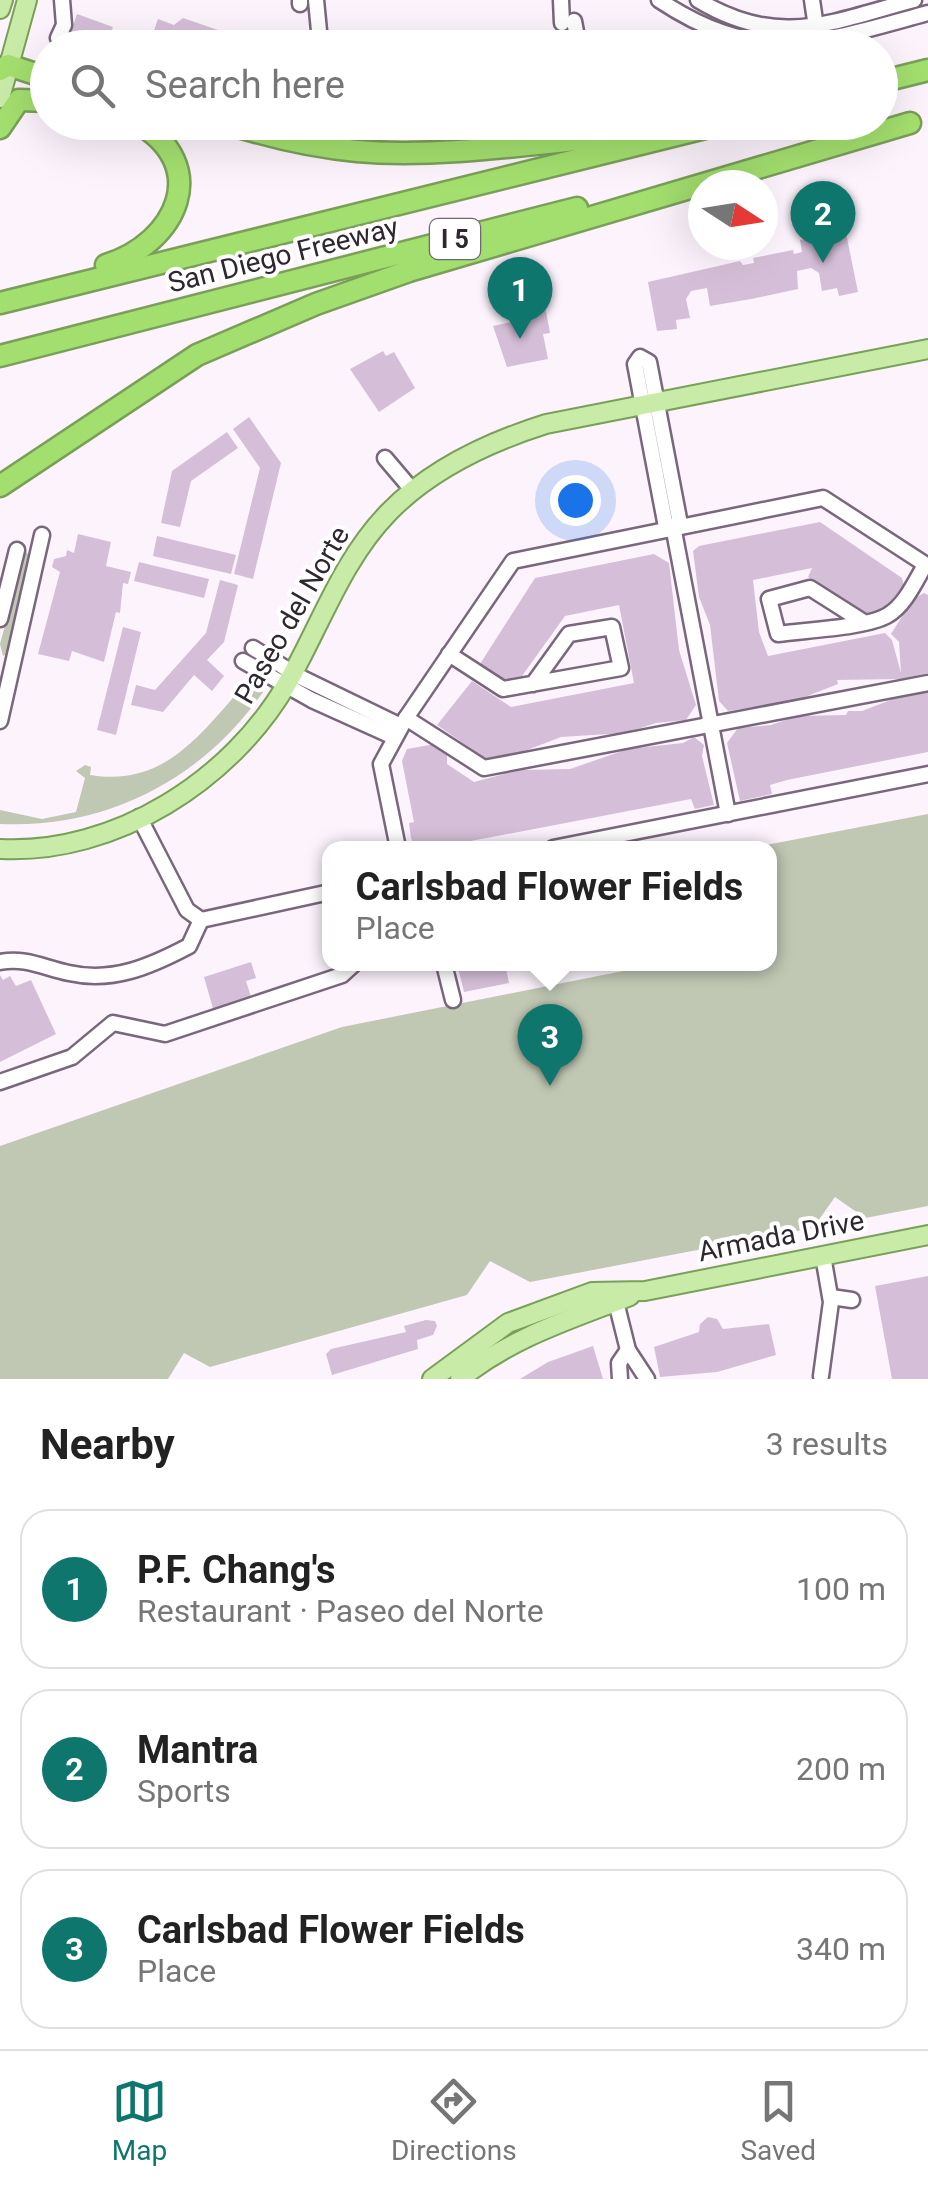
<!DOCTYPE html>
<html lang="en">
<head>
<meta charset="utf-8">
<style>
	:root { --surface:#fff; --page:#f2f2f2; --text:#222; --muted:#767676; --line:#e0e0e0; --accent:#0f766e }
	body { margin:0; font-family:Roboto,sans-serif; background:var(--page); color:var(--text) }
	.compass { position:absolute; left:688px; top:170px; width:90px; height:90px; border-radius:50%; background:var(--surface); box-shadow:0 10px 40px #0002; rotate:102deg }
	.you { position:absolute; left:575px; top:500px; width:35px; height:35px; margin:-25px; border:8px solid #fff; border-radius:50%; background:#1a73e8; box-shadow:0 0 0 15px #1a73e833 }
	.badge { display:grid; place-items:center; width:65px; height:65px; border-radius:50%; background:var(--accent); color:#fff; font-size:32px; font-weight:700 }
	.pin { position:absolute; translate:-50% -82px; filter:drop-shadow(0 2px 5px #0008) }
	.pin::after { content:''; position:absolute; top:52px; width:35px; height:30px; background:inherit; clip-path:polygon(0 0,100% 0,50% 100%) }
	.popup { position:absolute; left:322px; top:841px; width:455px; height:130px; box-sizing:border-box; display:grid; place-content:center; border-radius:20px; background:var(--surface); filter:drop-shadow(0 2px 8px #0005); font-size:32px; white-space:nowrap; color:var(--muted) }
	.popup b { font-size:38px; color:var(--text) }
	.popup::after { content:''; position:absolute; left:50%; top:100%; margin-left:-20px; border:20px solid transparent; border-top-color:var(--surface) }
	.list { margin:0; padding:0; list-style:none }
	h2 { display:flex; justify-content:space-between; align-items:center; height:130px; margin:0; padding:0 40px; font-size:42px }
	h2 small { font-size:32px; font-weight:400; color:var(--muted) }
	.list li { display:grid; grid-template-columns:65px 1fr auto; gap:30px; align-items:center; box-sizing:border-box; height:160px; margin:0 20px 20px; padding:0 20px; border:2px solid var(--line); border-radius:30px }
	.list b { display:block; font-size:38px; white-space:nowrap }
	.list p { margin:0; font-size:32px; white-space:nowrap; color:var(--muted) }
	.list em { font-size:32px; font-style:normal; color:var(--muted) }
	.icon { flex:none; width:55px; height:55px; fill:none; stroke:currentColor; stroke-width:2; stroke-linecap:round; stroke-linejoin:round }
	.map { position:relative; flex:none; width:928px; height:1379px; overflow:hidden }
	.search { position:absolute; background:var(--surface); box-shadow:0 10px 40px #0002; left:30px; right:30px; top:30px; height:110px; display:flex; align-items:center; gap:25px; box-sizing:border-box; padding:0 35px; border-radius:55px; color:var(--muted); font-size:38px }
	.sheet { height:670px; background:var(--surface) }
	nav { display:flex; justify-content:space-around; align-items:center; box-sizing:border-box; height:140px; border-top:2px solid var(--line); background:var(--surface); font-size:28px; color:var(--muted) }
	nav a { display:grid; justify-items:center; gap:5px }
	nav .on { color:var(--accent) }
	.map>svg:first-child { display:block }
</style>
</head>
<body>
<div class="map">
<svg width="928" height="1379" viewBox="0 0 928 1379">
	<rect width="100%" height="100%" fill="#fcf3fd"/>
	<g fill="#c0c7b3">
		<polygon points="25,551 31,557 7,654 3,656 0,644"/>
		<path d="M249 680 263 692C203 779 106 829 0 824V810L42 819 76 812 85 778 76 771 85 765 91 767 90 775C167 788 203 730 249 680Z"/>
		<polygon points="928,814 928,1206 865,1218 835,1197 813,1228 530,1282 490,1261 467,1295 210,1367 184,1353 168,1379 0,1379 0,1146 342,1027 658,964 770,964 770,848 750,848"/>
	</g>
	<g fill="#d5bfd8">
		<polygon points="77,14 113,27 106,48 66,45"/>
		<polygon points="183,18 218,30 216,36 222,38 219,48 153,48 142,40 145,33 152,36 158,19 174,25"/>
		<polygon points="846,233 858,292 839,296 837,288 822,291 819,273 811,268 797,271 798,289 751,299 710,306 707,288 691,291 686,299 690,318 676,320 677,329 657,331 648,282 740,261 743,265 754,263 753,258 793,250 794,254 802,252 800,240"/>
		<polygon points="545,306 550,333 543,334 548,359 507,367 493,326 525,319 523,311"/>
		<polygon points="383,351 386,356 394,352 415,388 379,412 350,369"/>
		<polygon points="249,417 281,463 253,579 234,574 260,468 233,429"/>
		<polygon points="227,432 238,448 191,481 180,527 161,523 172,471"/>
		<polygon points="820,522 902,578 904,586 889,609 862,614 808,577 812,568 753,580 759,632 768,656 885,633 892,640 901,673 899,642 891,634 913,599 924,593 928,595 928,673 902,679 837,680 838,684 795,701 728,711 719,701 710,625 699,597 693,551 699,546"/>
		<polygon points="78,534 111,542 106,566 131,572 128,584 123,583 120,613 116,612 104,662 72,651 69,661 38,654 60,572 52,567 54,559 66,556 67,550 74,553"/>
		<polygon points="157,536 236,555 231,574 153,556"/>
		<polygon points="654,554 669,563 679,650 696,705 686,720 656,723 625,733 561,737 517,754 486,759 437,725 472,681 511,707 634,683 619,605 565,616 522,676 499,680 480,664 535,578"/>
		<polygon points="139,562 209,579 204,598 134,581"/>
		<polygon points="220,580 238,585 224,642 207,660 224,676 212,691 194,675 163,712 131,705 136,685 155,690 206,633"/>
		<polygon points="123,627 141,632 116,735 97,730"/>
		<polygon points="928,692 928,752 787,780 770,785 772,794 740,801 727,743 738,728 771,725 797,716 846,715 848,711 862,711 906,694"/>
		<polygon points="694,737 704,745 702,756 714,805 695,809 691,799 434,848 416,848 411,838 409,823 414,822 402,761 407,749 435,744 447,751 447,764 474,782 520,770 570,769 628,749 683,743"/>
		<polygon points="251,962 256,978 246,981 252,1000 214,1012 204,977"/>
		<polygon points="457,964 505,964 509,983 464,992"/>
		<polygon points="0,975 3,980 10,976 16,986 31,980 56,1034 0,1062"/>
		<polygon points="928,1276 928,1379 892,1379 875,1286"/>
		<polygon points="708,1317 717,1319 723,1329 769,1324 776,1355 717,1372 660,1377 654,1347 699,1332 700,1324"/>
		<polygon points="426,1320 435,1321 437,1326 433,1335 417,1340 418,1349 332,1375 326,1354 331,1349 406,1332 404,1326"/>
		<polygon points="593,1346 603,1379 520,1379 548,1362"/>
	</g>
	<g fill="none" stroke-linecap="round" stroke-linejoin="round">
		<g stroke="#79677b" stroke-width="19">
			<g id="minor">
				<polyline points="62,0 64,25 58,38 64,48"/>
				<polyline points="300,0 300,4"/>
				<polyline points="316,0 320,41"/>
				<polyline points="561,0 562,23"/>
				<path d="M659 0C760 67 821 42 928 13"/>
				<path d="M698 0C779 49 830 22 914 0"/>
				<polyline points="812,0 817,34"/>
				<polyline points="574,21 579,48"/>
				<polyline points="385,458 413,491"/>
				<polyline points="673,526 728,814"/>
				<polyline points="666,527 635,364 640,357 649,362 680,524"/>
				<polyline points="0,619 17,550"/>
				<path d="M862 621 810 588 769 599 778 634C804 630 867 628 888 615 905 605 915 582 925 565"/>
				<polyline points="253,648 298,676 401,726"/>
				<polyline points="449,654 503,689 621,668 612,627 569,634 533,684"/>
				<polyline points="243,661 312,700 394,737"/>
				<polyline points="406,718 484,768 928,683"/>
				<polyline points="0,721 42,535"/>
				<polyline points="139,817 187,910 201,920 330,892"/>
				<polyline points="398,848 381,764 406,718 513,561 823,498 928,566"/>
				<polyline points="553,848 928,774"/>
				<path d="M0 962C26 957 44 968 69 973 113 983 151 966 189 946L201 920"/>
				<polyline points="444,964 453,1000"/>
				<polyline points="0,1082 72,1057 113,1023 165,1034 342,975 354,964"/>
				<polyline points="831,1297 852,1300"/>
				<polyline points="616,1302 628,1350 647,1379"/>
				<polyline points="821,1376 831,1302 823,1256"/>
				<polyline points="620,1379 619,1363 628,1350"/>
			</g>
		</g>
		<g stroke="#7a9f58" stroke-width="22">
			<g id="major">
				<polyline points="0,9 3,0"/>
				<polyline points="0,98 27,0"/>
				<path d="M0 849C115 855 232 780 288 682 321 624 342 560 389 512 432 468 489 442 546 424L928 349"/>
				<polyline points="432,1379 508,1323 592,1292 645,1291 928,1235"/>
				<path d="M460 1379C512 1337 569 1320 630 1296"/>
			</g>
		</g>
		<g stroke="#7a9f58" stroke-width="25">
			<g id="highway">
				<polyline points="0,70 8,65 48,78"/>
				<polyline points="880,82 928,70"/>
				<path d="M223 122C266 136 312 147 357 151 445 159 557 140 647 133"/>
				<polyline points="0,128 19,100 48,101"/>
				<path d="M106 265C177 243 213 165 136 122"/>
				<polyline points="0,303 729,122"/>
				<polyline points="0,356 577,208"/>
				<polyline points="0,486 197,355 316,304 409,271 910,123"/>
			</g>
		</g>
		<use href="#minor" stroke="#fff" stroke-width="14"/>
		<use href="#major" stroke="#c8eca8" stroke-width="18"/>
		<use href="#highway" stroke="#a3df6e" stroke-width="20"/>
	</g>
	<g text-anchor="middle" dominant-baseline="central" stroke-width="8" stroke-linejoin="round" paint-order="stroke">
		<rect fill="#fff" stroke="#6d686e" stroke-width="2.5" x="430" y="219" width="50" height="40" rx="8"/>
		<g font-size="25" font-weight="bold" fill="#2f2730">
			<text x="455" y="239">I 5</text>
		</g>
		<g font-size="28" fill="#2f2730" stroke="#fff">
			<text transform="translate(283 255) rotate(-14)">San Diego Freeway</text>
			<text transform="translate(292 615) rotate(-60)">Paseo del Norte</text>
			<text transform="translate(781 1236) rotate(-11)">Armada Drive</text>
		</g>
	</g>
</svg>
<svg class="compass" viewBox="-18 -18 36 36"><path d="M0-13l5 13h-10z" fill="#e53935"/><path d="M0 13l5-13h-10z" fill="#767676"/></svg>
<div class="you"></div>
<div class="pin badge" style="left:520px;top:339px">1</div>
<div class="pin badge" style="left:823px;top:263px">2</div>
<div class="pin badge" style="left:550px;top:1086px">3</div>
<div class="popup"><b>Carlsbad Flower Fields</b>Place</div>
<div class="search"><svg class="icon" aria-label="search" viewBox="0 0 24 24"><circle cx="10" cy="10" r="6"/><path d="M15 15l6 6"/></svg>Search here</div>
</div>
<section class="sheet">
<h2>Nearby<small>3 results</small></h2>
<ul class="list">
<li><span class="badge">1</span><div><b>P.F. Chang's</b><p>Restaurant · Paseo del Norte</p></div><em>100 m</em></li>
<li><span class="badge">2</span><div><b>Mantra</b><p>Sports</p></div><em>200 m</em></li>
<li><span class="badge">3</span><div><b>Carlsbad Flower Fields</b><p>Place</p></div><em>340 m</em></li>
</ul>
</section>
<nav>
<a class="on"><svg class="icon" aria-label="map" viewBox="0 0 24 24"><path d="M3 6l6-2 6 2 6-2v14l-6 2-6-2-6 2zM9 4v14M15 6v14"/></svg>Map</a>
<a><svg class="icon" aria-label="directions" viewBox="0 0 24 24"><path d="M12 3l9 9-9 9-9-9zM9 14v-3h6M13 9l2 2-2 2"/></svg>Directions</a>
<a><svg class="icon" aria-label="saved" viewBox="0 0 24 24"><path d="M7 4h10v16l-5-4-5 4z"/></svg>Saved</a>
</nav>
</body>
</html>
